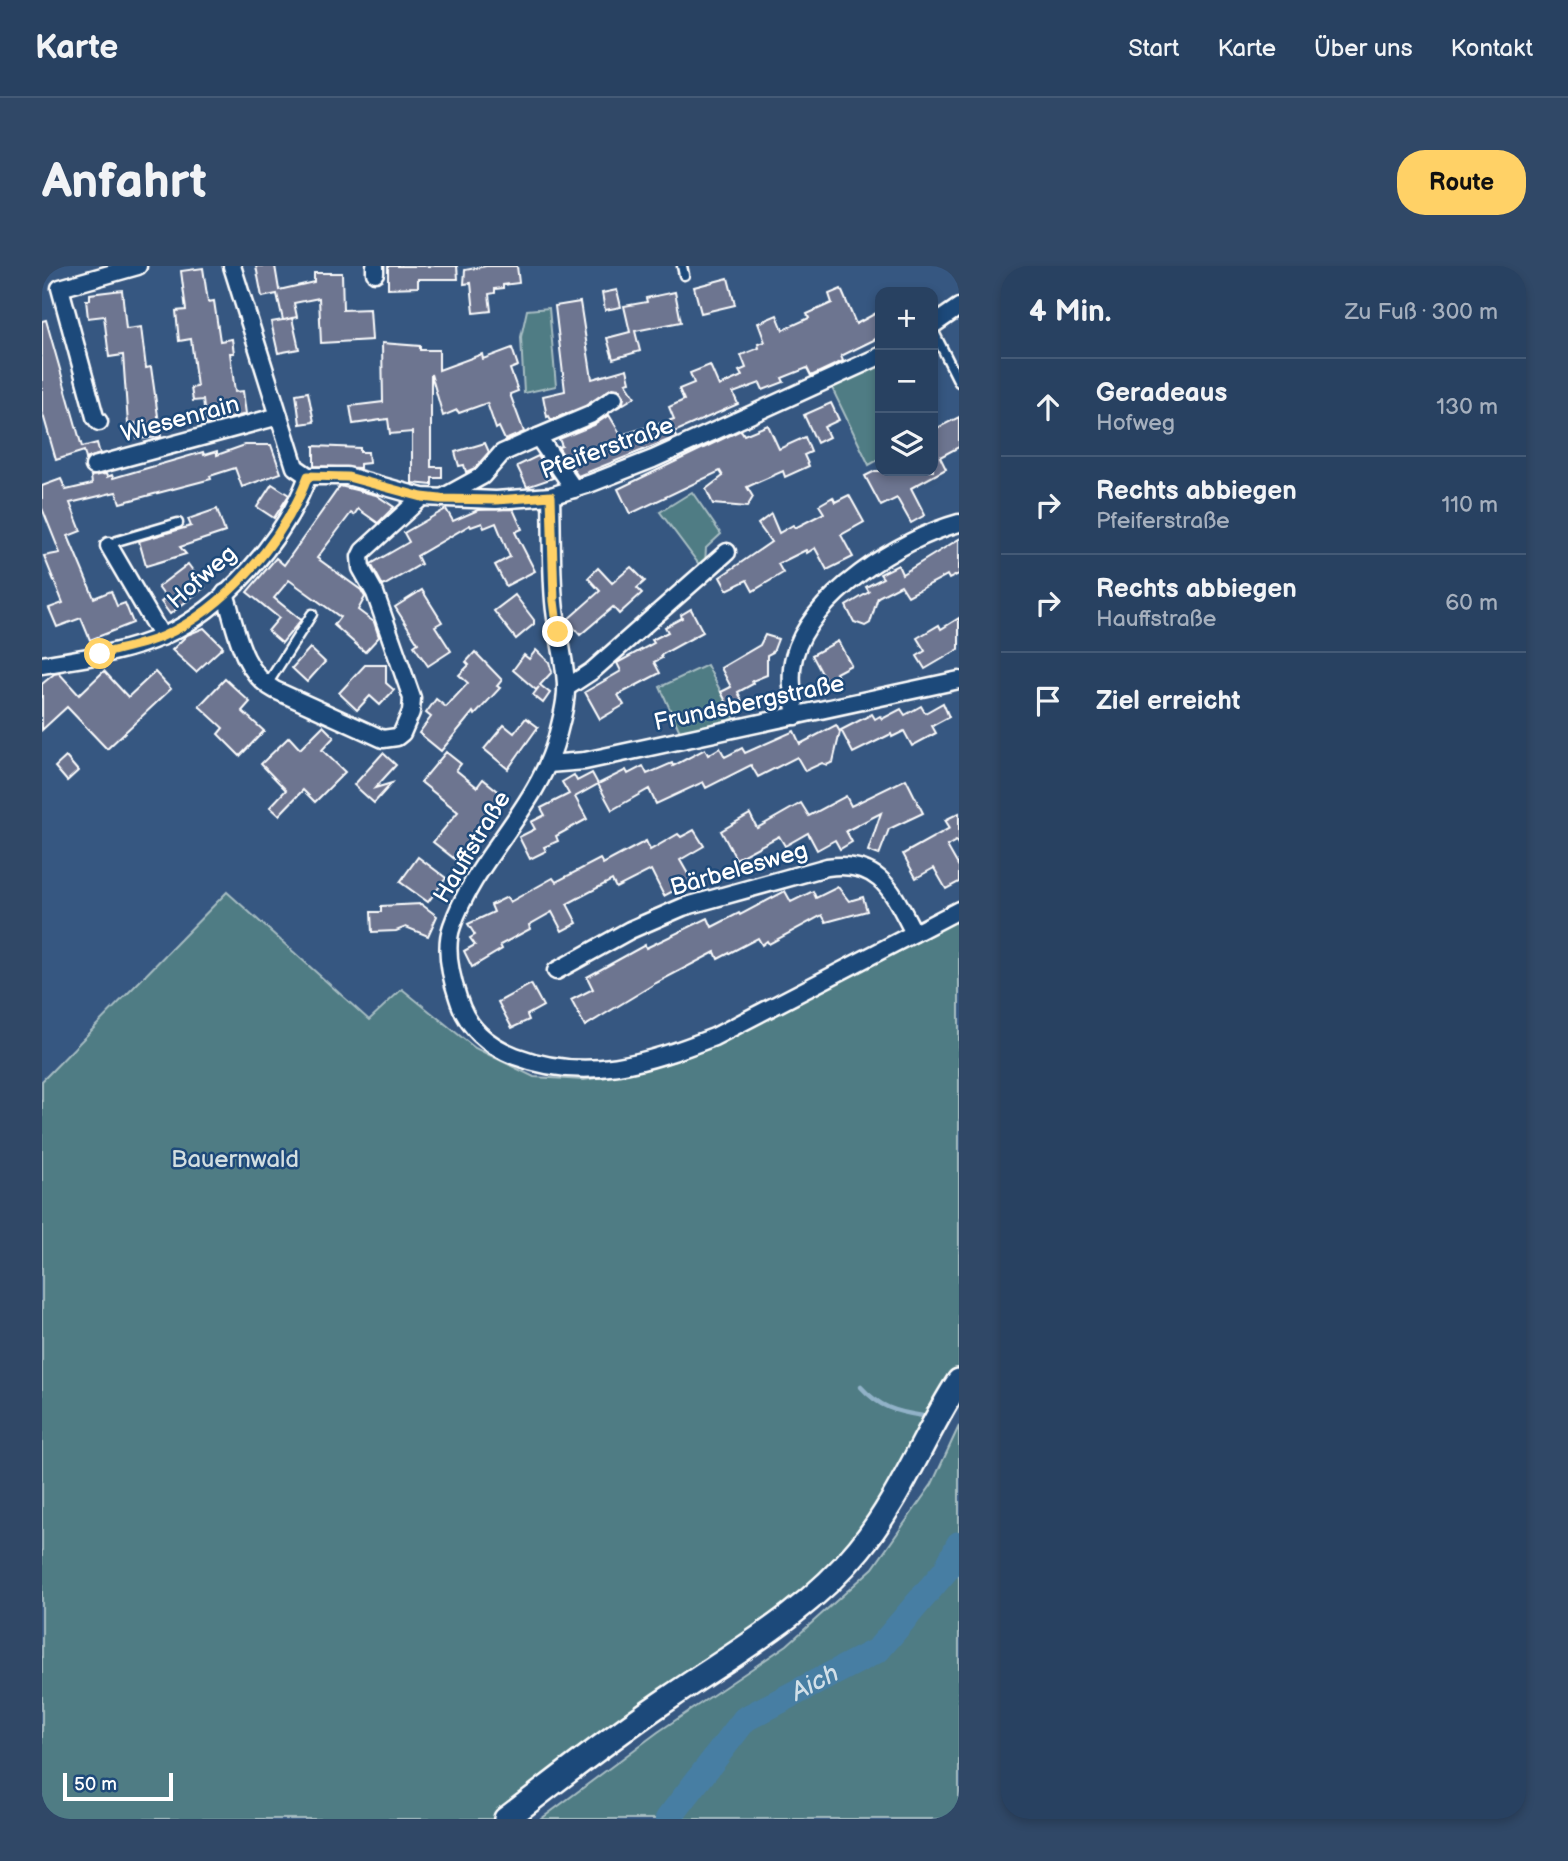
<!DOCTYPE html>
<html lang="de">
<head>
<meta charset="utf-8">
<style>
	:root { --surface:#284161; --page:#304867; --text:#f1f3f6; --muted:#a5afbd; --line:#445a76; --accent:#ffd166 }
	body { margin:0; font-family:"Balsamiq Sans",sans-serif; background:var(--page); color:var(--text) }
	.controls { position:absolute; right:21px; top:21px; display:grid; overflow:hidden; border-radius:14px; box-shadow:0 4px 10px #0003 }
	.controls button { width:63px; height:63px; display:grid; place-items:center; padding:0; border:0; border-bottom:2px solid var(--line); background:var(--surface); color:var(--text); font:35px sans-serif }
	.scale { position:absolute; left:21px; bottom:18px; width:110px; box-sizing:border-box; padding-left:7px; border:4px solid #fff; border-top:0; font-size:19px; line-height:24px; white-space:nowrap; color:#fff; -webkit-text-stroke:5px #1f4a7a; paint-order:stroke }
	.stop { position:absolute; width:21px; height:21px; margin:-16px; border:5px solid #ffd166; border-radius:50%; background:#fff }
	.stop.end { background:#ffd166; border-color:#fff; box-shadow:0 2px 7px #0008 }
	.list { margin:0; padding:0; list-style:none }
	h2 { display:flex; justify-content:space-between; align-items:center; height:91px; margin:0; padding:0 28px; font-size:30px }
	h2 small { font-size:23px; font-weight:400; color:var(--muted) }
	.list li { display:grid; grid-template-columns:46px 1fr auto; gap:21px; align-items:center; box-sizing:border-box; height:98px; padding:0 28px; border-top:2px solid var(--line) }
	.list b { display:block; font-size:26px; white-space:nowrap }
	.list p { margin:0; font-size:23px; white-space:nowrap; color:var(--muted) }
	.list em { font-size:23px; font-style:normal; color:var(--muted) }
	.icon { flex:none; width:38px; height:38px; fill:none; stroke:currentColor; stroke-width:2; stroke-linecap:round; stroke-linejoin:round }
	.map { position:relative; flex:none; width:917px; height:1553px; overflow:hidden; border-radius:28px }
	header { display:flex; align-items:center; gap:42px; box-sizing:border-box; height:98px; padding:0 35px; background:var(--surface); border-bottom:2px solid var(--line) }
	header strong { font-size:33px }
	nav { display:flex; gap:38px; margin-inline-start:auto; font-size:24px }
	.intro { display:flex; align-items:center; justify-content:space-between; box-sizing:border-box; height:168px; padding:0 42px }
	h1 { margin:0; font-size:49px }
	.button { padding:18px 32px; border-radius:28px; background:var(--accent); color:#111; font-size:24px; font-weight:700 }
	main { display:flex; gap:42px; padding:0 42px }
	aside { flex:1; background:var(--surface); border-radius:28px; box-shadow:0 4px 10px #0003 }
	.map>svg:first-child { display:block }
</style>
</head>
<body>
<header>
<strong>Karte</strong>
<nav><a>Start</a><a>Karte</a><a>Über uns</a><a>Kontakt</a></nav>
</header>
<div class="intro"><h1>Anfahrt</h1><a class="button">Route</a></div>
<main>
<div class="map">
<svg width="917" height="1553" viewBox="0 0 917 1553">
	<rect width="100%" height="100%" fill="#365781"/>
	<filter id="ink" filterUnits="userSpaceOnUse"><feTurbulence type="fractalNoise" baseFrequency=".0143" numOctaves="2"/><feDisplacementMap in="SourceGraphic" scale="14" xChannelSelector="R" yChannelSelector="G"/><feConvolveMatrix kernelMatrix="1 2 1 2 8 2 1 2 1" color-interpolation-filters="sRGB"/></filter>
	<g filter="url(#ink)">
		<g fill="#4f7b84" stroke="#a7bdc2" stroke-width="2">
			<polygon points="507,42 514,120 482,127 479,71 485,44"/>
			<polygon points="838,98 838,193 827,199 790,122"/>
			<polygon points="650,226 679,268 664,282 663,298 659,301 618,246"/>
			<polygon points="665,399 694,455 639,468 618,421"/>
			<polygon points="185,626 327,754 360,723 433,782 492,811 542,814 592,806 634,795 680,775 897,661 917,654 917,1102 827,1259 758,1332 549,1477 450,1553 0,1553 0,815"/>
			<polygon points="917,1160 917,1553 499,1553 616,1466 745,1379 831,1302 890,1218"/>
		</g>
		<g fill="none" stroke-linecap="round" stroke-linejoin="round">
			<path stroke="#91b2c8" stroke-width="4.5" d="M819 1121C837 1141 854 1146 881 1150"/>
			<path stroke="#477ea3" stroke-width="26" id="s1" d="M626 1553 703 1453 836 1384 904 1304 917 1278"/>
		</g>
		<g fill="#6d7490" stroke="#fff" stroke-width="2">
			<polygon points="214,0 233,0 237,24 272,16 272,7 300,7 301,44 328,43 330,74 279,77 277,32 252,37 255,51 242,54 250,52 257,83 236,87 229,56 241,54 235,28 220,31"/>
			<polygon points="346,0 415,0 416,13 376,13 376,21 346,22"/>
			<polygon points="444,0 475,0 477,17 461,19 461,22 453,23 453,27 447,28 449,45 432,47 429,17 422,18 423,4"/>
			<polygon points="161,2 166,36 172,35 178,75 190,73 192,87 188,87 193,126 201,125 204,148 164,159 161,134 151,135 149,122 155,121 149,73 137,75 134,45 144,44 139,5"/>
			<polygon points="686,12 693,39 659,47 652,21"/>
			<polygon points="799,23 814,58 838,45 838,71 799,90 801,95 769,110 765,102 740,112 742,116 721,124 718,117 691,127 696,138 632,166 634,171 536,210 516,181 520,180 517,173 552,159 567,149 579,169 632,153 627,141 642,134 637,123 652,117 648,107 668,99 677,120 700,110 697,105 704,102 699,89 717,82 716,78 723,76 716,57 735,49 741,64 767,52 765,48 790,37 787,28"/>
			<polygon points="80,24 84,63 99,61 104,102 109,101 119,171 95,173 93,157 86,158 81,89 67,91 62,50 46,52 44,34 48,34 48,28"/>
			<polygon points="575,24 579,41 563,44 560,27"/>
			<polygon points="633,26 639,56 593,65 598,85 571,93 565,72 588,66 582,40 605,36 604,32"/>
			<polygon points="538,36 550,113 585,103 588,116 584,117 593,131 575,142 581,137 582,130 577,123 570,122 543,140 509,154 507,150 505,151 501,130 523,125 513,40"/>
			<polygon points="4,54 40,181 55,177 58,188 44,193 42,185 14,194 0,145 0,55"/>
			<polygon points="340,77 378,80 378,84 397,84 397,104 440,88 441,93 470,82 476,100 468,103 476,125 468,128 482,166 463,174 457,161 454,163 445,137 417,147 415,144 401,150 389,108 389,201 400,201 400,212 390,212 390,219 370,217 370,166 348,168 346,153 311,158 308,140 341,136"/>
			<polygon points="266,126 272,156 258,158 254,128"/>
			<polygon points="789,137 797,154 782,161 787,171 775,177 762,149"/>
			<polygon points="917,151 917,181 898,191 904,203 869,222 883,249 869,257 855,232 839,240 823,210 833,205 891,205 891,164"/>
			<polygon points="726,159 737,183 763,171 769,186 762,189 767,200 743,211 741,205 705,221 711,231 705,241 671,238 664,223 681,210 678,205 588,248 576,223 699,164 702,169"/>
			<polygon points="443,177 447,186 433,202 424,206 422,199 417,200 413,186"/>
			<polygon points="203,179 229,179 239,207 200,221 193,202 168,210 169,213 78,237 74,226 28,237 39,265 26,270 52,332 69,325 75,340 83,337 91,357 48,374 39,352 15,361 7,342 21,337 2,290 18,287 0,242 0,220 19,213 24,224 50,218 49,210 64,208 65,211 70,209 71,212 161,186 162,189 175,185 175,189"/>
			<polygon points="272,180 318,182 318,186 326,186 327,197 318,198 318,202 272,200"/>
			<polygon points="496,190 511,212 485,221 475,200"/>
			<polygon points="230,218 247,229 232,252 215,241"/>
			<polygon points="298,220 334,229 352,241 336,257 316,243 312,249 309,247 275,292 319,324 323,331 316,344 332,356 337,371 323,386 292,359 298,351 247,314 232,332 259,354 240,377 226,365 237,352 205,326 234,292 242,299"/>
			<polygon points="807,229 822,256 799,269 811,291 785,304 773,282 765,287 764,284 736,298 741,307 711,325 705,314 685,324 678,311 729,276 716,258 729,248 737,267 751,259 753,262 782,247 777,239 791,231 793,236"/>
			<polygon points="175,243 183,266 138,281 144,288 104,300 97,275 149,260 146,253"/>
			<polygon points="404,243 411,255 436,244 471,243 480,263 473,266 493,305 464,320 453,299 468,291 454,257 442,262 440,257 429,261 428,259 375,290 379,298 341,320 329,298 367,276 362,267"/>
			<polygon points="917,273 917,308 907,313 905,309 866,330 859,319 836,331 828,357 823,360 812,356 804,340 827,326 824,321 841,312 838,308 856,299 860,308"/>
			<polygon points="146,298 163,321 128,348 119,336 124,332 116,321"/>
			<polygon points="589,301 603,315 595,322 600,327 577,348 571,341 538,369 525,354 558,325 546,312 556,302 570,317"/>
			<polygon points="380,324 400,356 393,360 409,385 386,400 372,380 376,377 353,341"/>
			<polygon points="473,329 492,354 492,358 474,373 452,345"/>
			<polygon points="649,343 661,366 619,389 620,392 612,396 618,407 576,429 582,439 558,453 543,426 579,405 575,397 612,377 610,374 626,366 623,361 640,352 639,349"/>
			<polygon points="917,352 917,383 883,403 875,390 883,385 875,372 897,359 899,363"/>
			<polygon points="162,362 181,381 154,406 130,384 145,369"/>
			<polygon points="723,369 736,373 731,386 725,389 725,409 710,415 711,418 696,426 700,435 687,441 679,426 689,421 679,402 718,379"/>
			<polygon points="796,375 809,399 794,407 796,411 785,417 770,389"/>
			<polygon points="268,382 283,396 265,416 250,402"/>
			<polygon points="494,384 507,396 510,406 498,419 508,427 501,437 491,429 497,421 494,424 471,404 482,389 487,393"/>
			<polygon points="433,386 460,414 455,420 458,422 433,449 431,446 399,485 377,467 389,451 384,447 394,433 404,441 426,417 417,409 427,399 424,396"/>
			<polygon points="323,399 344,399 344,417 352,424 338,439 328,430 315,444 297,427"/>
			<polygon points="62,405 86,431 113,406 129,423 65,483 25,441 0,464 0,418 12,408 17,407 37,429"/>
			<polygon points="183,413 208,436 200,445 222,465 198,490 176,468 181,462 157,440"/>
			<polygon points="901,437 907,451 890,460 894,467 870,480 862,465 850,471 849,468 811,487 799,464 830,448 833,453 838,450 840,453 859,443 863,449 879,440 883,447"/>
			<polygon points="484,452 496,461 466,503 442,483 462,459 472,467"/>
			<polygon points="794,459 798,466 791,496 785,499 780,497 763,505 755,491 716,511 709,499 664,522 661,516 614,538 607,523 570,544 556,518 584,504 586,508 601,500 605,508 630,497 631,500 663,483 666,489 678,482 683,491 700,482 703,487 752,465 758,478"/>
			<polygon points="281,460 292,471 280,484 303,506 273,536 261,524 237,549 228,541 244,524 219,498 247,471 258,483"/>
			<polygon points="404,486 419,498 414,504 435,521 441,513 461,529 428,570 432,573 414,594 391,576 416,546 379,516"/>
			<polygon points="341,487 354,499 333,522 350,517 332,537 312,519"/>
			<polygon points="24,491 36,505 25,515 13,501"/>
			<polygon points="550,507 556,518 533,531 545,553 514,570 516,575 502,581 504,585 488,593 477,571 493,563 489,556 503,549 499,542 527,528 520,516 532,509 535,515"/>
			<polygon points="864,513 881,547 847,563 837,589 826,585 839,547 804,565 810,576 798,583 793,574 775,584 766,567 743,580 737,570 694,593 679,565 708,548 715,562 759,537 767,550 804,530 809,540"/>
			<polygon points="917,547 917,580 914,575 905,580 917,601 917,616 904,623 892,602 874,612 861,588 908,562 903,554"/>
			<polygon points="652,564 662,580 638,594 650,615 622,630 609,604 574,622 570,614 525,638 535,657 520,665 510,646 487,659 488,663 458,679 460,683 430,701 422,685 433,679 428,672 433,669 426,658 452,646 449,639 465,631 468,636 511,612 514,616 558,593 561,598 604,575 608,584 636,568 639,571"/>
			<polygon points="376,591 404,612 386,636 358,616"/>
			<polygon points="796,621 807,635 821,631 825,645 784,656 780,649 727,678 725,675 720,679 716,672 676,693 673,686 614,717 543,760 529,734 551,723 545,711 603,679 604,682 666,652 670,661 697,647 698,649 743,625 749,636 771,625 774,632"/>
			<polygon points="379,638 395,650 386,670 364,661 354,665 330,666 329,646 339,646 339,640"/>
			<polygon points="489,718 501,740 485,749 487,754 470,762 456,736"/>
		</g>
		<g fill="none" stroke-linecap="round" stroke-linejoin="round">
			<g stroke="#fff" stroke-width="13">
				<g id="lane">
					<polyline points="640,0 642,9"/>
					<polyline points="891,64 917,116"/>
					<polyline points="67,280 75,275 136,257"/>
					<polyline points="224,420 270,348"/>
				</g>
			</g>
			<g stroke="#fff" stroke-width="21">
				<g id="street">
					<polyline points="190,0 253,201 266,210 305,210 380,231 454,234 509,230 547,218 611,193 838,90"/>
					<polyline points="333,0 333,7"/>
					<polyline points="891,59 917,41"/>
					<polyline points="57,156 53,151 18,22 96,0"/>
					<polyline points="496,171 548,149 572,132"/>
					<polyline points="52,200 237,150"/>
					<path d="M509 230C510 265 509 300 512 335 514 363 523 391 524 419 525 436 519 455 515 471 497 540 433 593 410 660 402 682 409 711 416 732 425 762 445 779 473 790 544 817 605 797 672 771L917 644"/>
					<polyline points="400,232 440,210 460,187 496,171 532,223"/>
					<polyline points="67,280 120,371"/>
					<path d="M183 327C194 361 199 406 233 424L341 473 355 471 360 467 369 446 370 432 333 327 319 302 318 291 321 285 380 231"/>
					<path d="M0 399C40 392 83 387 121 370 182 343 243 273 266 210"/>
					<polyline points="524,422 550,405 685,286"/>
					<path d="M754 450C751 431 747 410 752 391 768 330 858 273 917 257"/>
					<polyline points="506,498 543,495 917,414"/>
					<path d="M514 705 588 664 641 641 785 601C839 594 850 625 872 667"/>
				</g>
			</g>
			<g stroke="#fff" stroke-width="28">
				<path id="secondary" d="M464 1553C519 1511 573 1468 630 1430 696 1385 766 1346 817 1283 859 1232 881 1170 917 1115"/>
			</g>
			<use href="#lane" stroke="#1f4a7a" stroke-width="8"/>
			<use href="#street" stroke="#1f4a7a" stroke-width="16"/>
			<use href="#secondary" stroke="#1f4a7a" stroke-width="23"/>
		</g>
	</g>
	<g fill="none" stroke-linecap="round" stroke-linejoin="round" filter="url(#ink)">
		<path stroke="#ffd166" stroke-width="9" d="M58 388C79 383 101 379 121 370 183 343 243 273 266 210L306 211 380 231 398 233 454 234 509 230 512 335 516 366"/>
	</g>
	<g text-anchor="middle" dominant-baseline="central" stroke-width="5" stroke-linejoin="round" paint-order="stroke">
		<g font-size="24" fill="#fff" stroke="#1f4a7a">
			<text transform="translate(138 153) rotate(-15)">Wiesenrain</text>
			<text transform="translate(565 182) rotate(-20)">Pfeiferstraße</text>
			<text transform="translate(160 311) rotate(-41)">Hofweg</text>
			<text transform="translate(707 437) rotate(-12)">Frundsbergstraße</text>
			<text transform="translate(430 581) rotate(-59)">Hauffstraße</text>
			<text transform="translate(697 603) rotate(-16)">Bärbelesweg</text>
		</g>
		<g font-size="24" fill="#d3dee0" stroke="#1f4a7a">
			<text x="193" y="893">Bauernwald</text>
		</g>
		<g font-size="26" font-style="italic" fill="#d1dfe8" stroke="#1f4a7a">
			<text stroke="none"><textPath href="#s1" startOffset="205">Aich</textPath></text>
		</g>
	</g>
</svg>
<div class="controls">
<button>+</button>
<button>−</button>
<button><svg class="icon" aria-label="layers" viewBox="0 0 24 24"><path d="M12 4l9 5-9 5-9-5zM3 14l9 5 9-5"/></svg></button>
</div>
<div class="scale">50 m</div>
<div class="stop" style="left:58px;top:388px"></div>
<div class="stop end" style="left:516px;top:366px"></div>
</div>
<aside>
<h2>4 Min.<small>Zu Fuß · 300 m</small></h2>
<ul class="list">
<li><svg class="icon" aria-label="ahead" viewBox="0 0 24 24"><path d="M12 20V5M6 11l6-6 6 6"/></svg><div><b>Geradeaus</b><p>Hofweg</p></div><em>130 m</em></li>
<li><svg class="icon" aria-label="right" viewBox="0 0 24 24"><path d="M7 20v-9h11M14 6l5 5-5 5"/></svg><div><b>Rechts abbiegen</b><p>Pfeiferstraße</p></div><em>110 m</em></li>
<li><svg class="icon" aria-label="right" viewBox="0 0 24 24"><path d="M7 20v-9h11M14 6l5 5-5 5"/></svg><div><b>Rechts abbiegen</b><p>Hauffstraße</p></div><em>60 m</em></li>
<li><svg class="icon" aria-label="arrive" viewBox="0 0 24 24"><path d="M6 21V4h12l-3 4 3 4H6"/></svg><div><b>Ziel erreicht</b></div></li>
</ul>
</aside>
</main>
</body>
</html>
